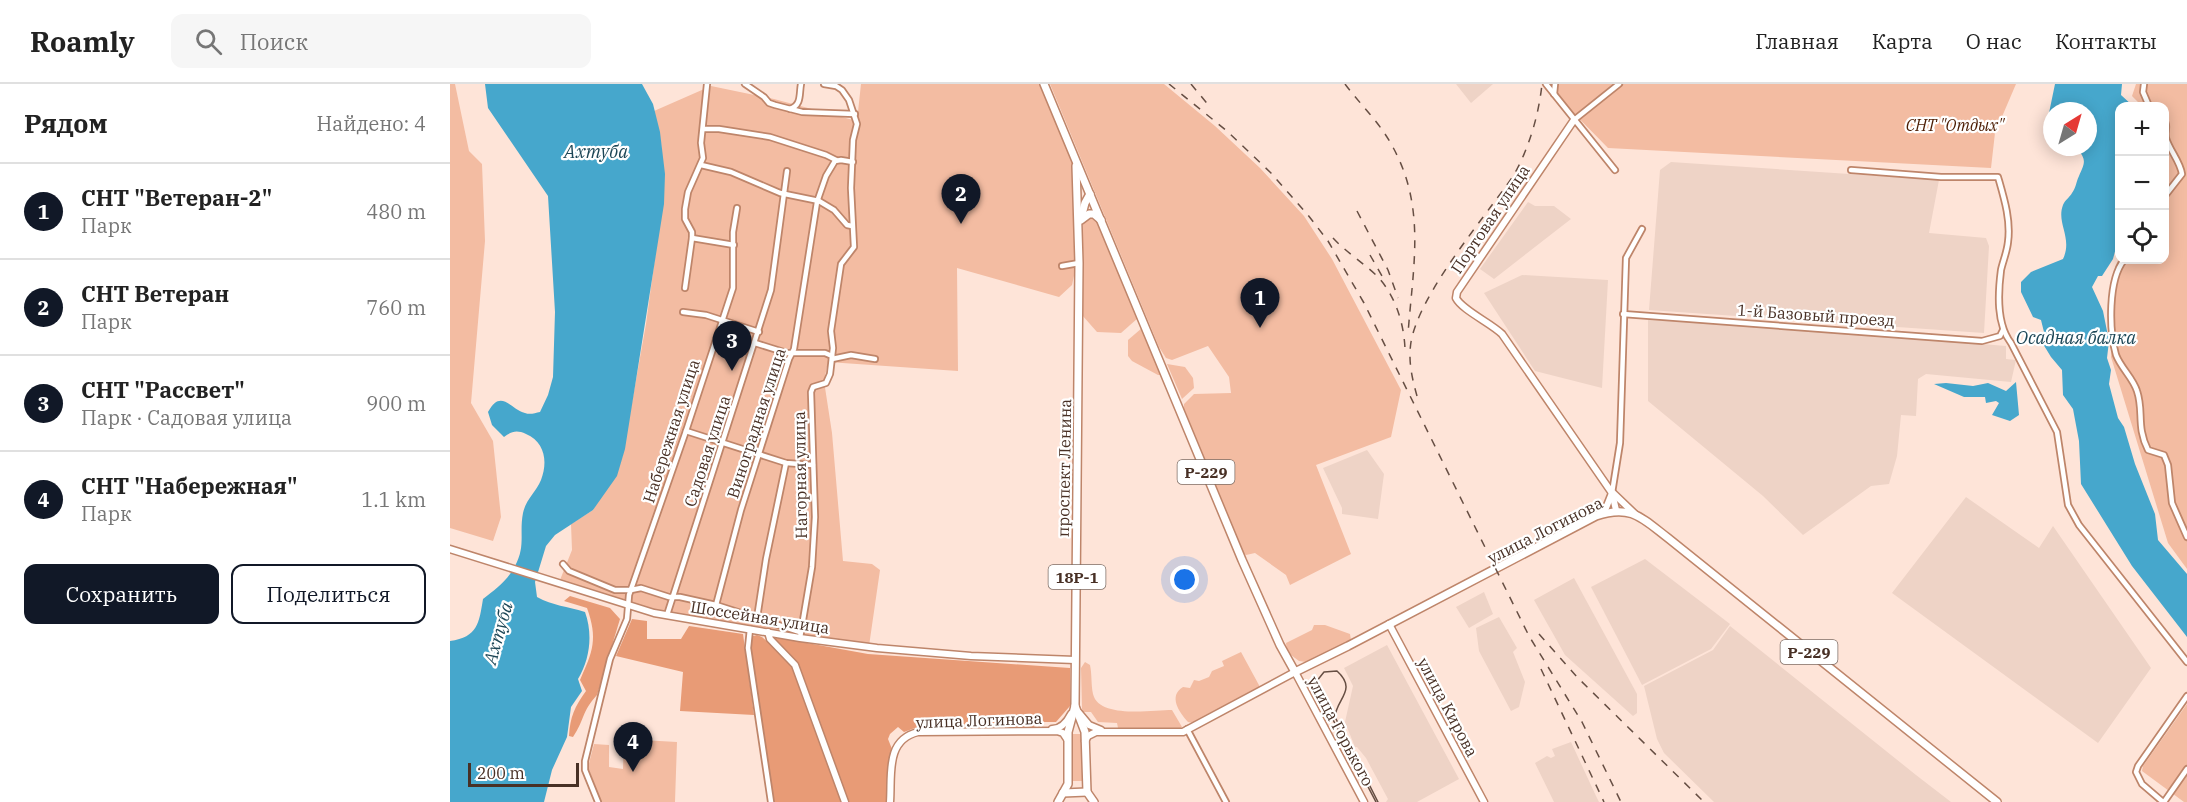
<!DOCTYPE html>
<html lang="ru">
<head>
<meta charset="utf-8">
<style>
	:root { --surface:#fff; --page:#f6f6f6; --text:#222; --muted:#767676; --line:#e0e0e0; --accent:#111827 }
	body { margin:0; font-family:"IBM Plex Serif",serif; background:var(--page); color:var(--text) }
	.controls { position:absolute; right:18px; top:18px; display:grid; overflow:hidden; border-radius:12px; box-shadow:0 3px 15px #0003 }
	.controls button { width:54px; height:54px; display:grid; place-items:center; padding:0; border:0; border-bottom:2px solid var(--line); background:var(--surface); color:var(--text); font:30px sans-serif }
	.compass { position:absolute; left:1593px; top:18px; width:54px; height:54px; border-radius:50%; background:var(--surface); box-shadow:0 3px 15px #0003; rotate:37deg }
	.scale { position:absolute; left:18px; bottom:15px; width:111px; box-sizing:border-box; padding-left:6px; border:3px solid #483025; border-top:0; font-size:16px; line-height:21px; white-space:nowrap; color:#483025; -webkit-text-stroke:4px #fff; paint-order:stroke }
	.you { position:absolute; left:735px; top:496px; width:21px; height:21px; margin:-15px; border:4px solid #fff; border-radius:50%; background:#1a73e8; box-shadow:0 0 0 9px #1a73e833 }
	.badge { display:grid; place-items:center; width:39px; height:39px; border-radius:50%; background:var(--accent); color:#fff; font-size:20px; font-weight:700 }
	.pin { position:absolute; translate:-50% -50px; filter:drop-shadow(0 2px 3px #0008) }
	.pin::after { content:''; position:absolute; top:32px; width:21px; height:18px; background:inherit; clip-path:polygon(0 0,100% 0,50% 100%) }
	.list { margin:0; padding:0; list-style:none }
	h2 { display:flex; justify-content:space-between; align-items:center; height:78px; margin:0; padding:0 24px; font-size:26px }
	h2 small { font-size:20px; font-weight:400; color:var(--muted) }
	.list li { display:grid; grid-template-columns:39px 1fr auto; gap:18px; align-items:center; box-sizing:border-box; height:96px; padding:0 24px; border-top:2px solid var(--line) }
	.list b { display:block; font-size:22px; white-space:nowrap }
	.list p { margin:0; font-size:20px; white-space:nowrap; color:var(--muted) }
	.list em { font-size:20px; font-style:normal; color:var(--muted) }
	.actions { display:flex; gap:12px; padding:18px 24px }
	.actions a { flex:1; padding:14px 0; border:2px solid var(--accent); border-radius:12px; text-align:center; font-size:21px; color:var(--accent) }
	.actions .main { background:var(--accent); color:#fff }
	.icon { flex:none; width:33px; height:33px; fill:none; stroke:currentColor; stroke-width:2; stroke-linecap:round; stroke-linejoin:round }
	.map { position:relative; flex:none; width:1737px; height:718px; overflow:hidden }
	header { display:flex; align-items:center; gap:36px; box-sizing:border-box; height:84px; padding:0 30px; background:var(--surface); border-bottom:2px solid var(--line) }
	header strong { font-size:28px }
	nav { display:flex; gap:33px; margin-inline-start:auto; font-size:21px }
	.search { width:420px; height:54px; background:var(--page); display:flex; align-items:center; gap:15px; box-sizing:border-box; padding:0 21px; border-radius:12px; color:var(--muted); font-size:22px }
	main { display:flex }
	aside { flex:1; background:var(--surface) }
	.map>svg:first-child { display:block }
</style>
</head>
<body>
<header>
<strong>Roamly</strong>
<div class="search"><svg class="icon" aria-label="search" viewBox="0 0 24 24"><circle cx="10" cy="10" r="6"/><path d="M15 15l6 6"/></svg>Поиск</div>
<nav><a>Главная</a><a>Карта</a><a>О нас</a><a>Контакты</a></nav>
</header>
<main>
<aside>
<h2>Рядом<small>Найдено: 4</small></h2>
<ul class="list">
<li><span class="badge">1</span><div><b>СНТ &quot;Ветеран-2&quot;</b><p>Парк</p></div><em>480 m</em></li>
<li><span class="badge">2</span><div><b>СНТ Ветеран</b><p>Парк</p></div><em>760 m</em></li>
<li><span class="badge">3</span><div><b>СНТ &quot;Рассвет&quot;</b><p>Парк · Садовая улица</p></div><em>900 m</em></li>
<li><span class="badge">4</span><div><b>СНТ &quot;Набережная&quot;</b><p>Парк</p></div><em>1.1 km</em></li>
</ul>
<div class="actions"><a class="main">Сохранить</a><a>Поделиться</a></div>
</aside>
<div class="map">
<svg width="1737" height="718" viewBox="0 0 1737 718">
	<rect width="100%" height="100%" fill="#fee4d8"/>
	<g fill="#eed3c6">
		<polygon points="1006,0 1043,0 1021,19"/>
		<polygon points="1221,78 1489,96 1479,149 1536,154 1539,162 1534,249 1199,226 1210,86"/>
		<polygon points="1078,118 1085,122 1104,122 1121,135 1044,195 1030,185"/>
		<polygon points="1072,191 1158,196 1152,304 1085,287 1034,209"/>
		<polygon points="1198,236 1318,242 1556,262 1556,275 1566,276 1561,298 1476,290 1468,295 1466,332 1451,331 1447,372 1439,400 1421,402 1353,451 1313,412 1198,317"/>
		<polygon points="917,366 934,390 928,435 892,430 892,424 873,384"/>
		<polygon points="1516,413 1589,464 1603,442 1701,584 1648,659 1442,509"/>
		<polygon points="1195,475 1280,540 1261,565 1192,601 1141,503"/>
		<polygon points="1124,494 1187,610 1187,629 1183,632 1115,571 1084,516"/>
		<polygon points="1034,508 1043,530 1019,544 1006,523"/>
		<polygon points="1049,533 1067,564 1063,568 1075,598 1069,623 1061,627 1029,567 1026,544"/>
		<polygon points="1280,542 1466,691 1501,718 1264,718 1214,669 1207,655 1194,602 1263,566"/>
		<polygon points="937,561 1009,695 967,718 936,718 938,715 916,674 907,663 905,663 895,638 903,602 894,584"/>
		<polygon points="1121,658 1146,712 1149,718 1104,718 1085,679 1097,672 1101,674 1105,672 1102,665"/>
	</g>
	<g fill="#f3bca2">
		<polygon points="0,0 5,0 19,67 32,80 35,157 21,319 43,357 51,433 43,457 0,444"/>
		<polygon points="411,0 591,0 624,82 625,187 622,201 609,213 507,184 508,287 378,278 374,297 382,349 393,477 422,480 430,486 419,562 195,526 110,496 122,466 121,440 143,426 172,374 196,240 214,107 211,58 204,27 261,2 324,15 407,37"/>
		<polygon points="600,0 714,0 765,42 810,84 854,132 882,175 951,306 941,353 866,381 901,470 840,501 836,491 805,469 796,471 792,469 734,325 734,320 744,310 781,309 779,293 758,262 722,276 716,274 709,263"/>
		<polygon points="1102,0 1566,0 1545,49 1541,84 1158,64 1103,8"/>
		<polygon points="1686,0 1737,0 1737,485 1718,459 1661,273 1665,183 1669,174 1670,176 1714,176 1715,87 1719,77 1715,58 1714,22 1692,22 1682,12"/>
		<polygon points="641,132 648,136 687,230 688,234 671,249 647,248 632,231 633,138"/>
		<polygon points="692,244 711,288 710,291 708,291 682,277 678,272 678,256"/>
		<polygon points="717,280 735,283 743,294 744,304 732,315"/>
		<polygon points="864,541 875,541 900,550 901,556 856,578 849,577 837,568 836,559 862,546"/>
		<path d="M791 568 810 603 743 639 738 638C729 628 718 612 733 603L740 604 744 596 749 597 759 593 762 587 774 582 772 577Z"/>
		<path d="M635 578 640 581C642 590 641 601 643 610 649 635 702 626 722 626L732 643 730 645 672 646 668 644 667 639 648 638 641 628H633L632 625 631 584Z"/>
		<polygon points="1737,620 1737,718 1734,718 1692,687 1693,682"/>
		<polygon points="621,650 630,650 632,653 632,697 619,697"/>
		<polygon points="174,655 227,658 225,718 151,718 138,683 144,660 159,661 159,683 173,685"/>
	</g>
	<g fill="#e89b76">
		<path d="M120 512 160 524 170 535 147 611C132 627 134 637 123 653L119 652C120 633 125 622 136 607L130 596C143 567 148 555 137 524L114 517Z"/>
		<polygon points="182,535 197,537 197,555 231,555 239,542 293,550 304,631 230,627 233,588 166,572"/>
		<polygon points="307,551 312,553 342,579 392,718 323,718 300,564 300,558 303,552"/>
		<polygon points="324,553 418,570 620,584 620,622 606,638 585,638 584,644 465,644 454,648 448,643 440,650 438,655 442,665 438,718 398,718 347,580 323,557"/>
	</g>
	<g fill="#46a7cc">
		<path d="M35 0H192L203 20 210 48 215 90 214 120 175 365 167 392 143 426 105 451 96 462 85 498 87 513C103 522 117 522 135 528 143 550 140 575 128 595L132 607 121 623 117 653 102 686 94 718H0V557C28 553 29 539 33 515 46 505 57 497 65 482 76 462 69 449 73 429 76 415 86 408 91 396 98 378 95 358 76 350 67 346 62 347 54 353L42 341 38 328C51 304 60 325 75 329 80 331 85 329 90 328L98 311 103 293 105 228 98 112 38 24Z"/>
		<path d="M1605 0H1672L1671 11 1683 22H1670L1669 152 1663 175 1652 192H1648L1642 203 1653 227 1659 257 1657 274 1661 286 1659 300 1668 334 1674 343 1685 380 1705 430 1708 456 1737 490V553L1682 482 1631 400 1629 357 1623 325 1613 311 1612 286 1601 273 1590 255 1594 248 1591 236 1583 233 1571 208V198L1581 188 1613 175C1623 154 1606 139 1613 121 1615 116 1620 113 1622 109 1626 104 1626 98 1629 92 1635 78 1637 76 1626 63H1638V27H1602V33L1599 29Z"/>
		<polygon points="1566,298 1569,331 1560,337 1542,331 1549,319 1546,317 1536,319 1535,313 1514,313 1484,300 1496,299 1523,302 1538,299 1556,307"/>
	</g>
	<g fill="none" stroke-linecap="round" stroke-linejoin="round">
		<g stroke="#be856a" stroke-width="8">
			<g id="street">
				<polyline points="295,0 314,13 319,19 325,21 352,28 405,30"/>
				<polyline points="1096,0 1165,86"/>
				<polyline points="1694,0 1693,8 1699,22"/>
				<polyline points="1104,10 1105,0"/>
				<path d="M340 25C352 21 349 10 351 0"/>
				<polyline points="1124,36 1169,0"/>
				<path d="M1714 36C1719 43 1714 47 1716 54 1720 67 1730 77 1732 90L1714 113"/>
				<polyline points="253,45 269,45 320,53 376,71 386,76"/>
				<polyline points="251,81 281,88 330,109 369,117 384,126 397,141 402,142"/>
				<path d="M1401 86 1491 93H1548C1554 114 1561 136 1558 158 1557 168 1553 177 1551 186 1548 209 1546 240 1561 259L1607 348 1618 421 1629 441 1737 578"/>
				<polyline points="242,154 284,161"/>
				<path d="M1674 176C1658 196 1659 246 1666 271 1671 284 1683 294 1687 307 1694 328 1686 342 1698 366L1714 371 1718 381 1722 419 1737 453"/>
				<polyline points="612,182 629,179"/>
				<polyline points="235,204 242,154 242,148 235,135 235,125 238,108 253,74 251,59 257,0"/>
				<polyline points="233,228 256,231 309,248"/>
				<polyline points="1173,230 1532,257 1550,252 1553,246"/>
				<polyline points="305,259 337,269 375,269 382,272"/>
				<polyline points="382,275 401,271 425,275"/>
				<polyline points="236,347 336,379 363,381"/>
				<polyline points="1162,409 1170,359 1176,174 1192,145"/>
				<polyline points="113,480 119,487 165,506 181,506 191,504 219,513 230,513 266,521 350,548"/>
				<polyline points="266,521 291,426 339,275 344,265 367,118 376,92 385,77 391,76 403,78"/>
				<polyline points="217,531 321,206 337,87"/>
				<polyline points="307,534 316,475 336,379"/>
				<polyline points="300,545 298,564 321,718"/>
				<polyline points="350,554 362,483 365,433 361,308 363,303 376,299 380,290 383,264 381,247 391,180 404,163 401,104 403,56 407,40 399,16 392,6 386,2 374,0"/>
				<polyline points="737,645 776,718"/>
				<polyline points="148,718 135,686 135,677 160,575 177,535 179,511 236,347 283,204 283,148 287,124"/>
				<polyline points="1713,718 1692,700 1686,688 1688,682 1737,612"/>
				<polyline points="1714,718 1737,685"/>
			</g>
		</g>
		<g stroke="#be856a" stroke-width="9">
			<g id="secondary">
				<path d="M1124 36 1007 208 1006 214C1012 226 1041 239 1052 250L1162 409 1166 426"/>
				<polyline points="1163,409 1186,431"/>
				<polyline points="1146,432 1156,424 1162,409"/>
				<polyline points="0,465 204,529 350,554 427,564 521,572 625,576"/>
				<polyline points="939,540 1034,718"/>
				<polyline points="318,548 320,555 345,581 395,718"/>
				<polyline points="629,629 639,641 651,646"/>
				<path d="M602 645C611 645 617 638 621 630"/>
				<polyline points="635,657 638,652 646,648 733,648 845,588 914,718"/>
				<path d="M440 718C442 691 435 656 468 648L607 647 613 649 617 655"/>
			</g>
		</g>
		<g stroke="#be856a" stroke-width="10">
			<g id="primary">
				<path d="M594 0 792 476 830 561 845 588 898 562 1146 432C1181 420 1192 434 1218 454L1547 718"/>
				<polyline points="631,134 635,119 640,110"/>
				<polyline points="631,136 639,130 644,130 651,136"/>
				<polyline points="625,622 635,648 637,708 644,718"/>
				<polyline points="613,709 637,708"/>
				<polyline points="608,718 618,700 618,648 625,622 629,179 626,82"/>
			</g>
		</g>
		<use href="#street" stroke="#fff" stroke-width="4.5"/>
		<use href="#secondary" stroke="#fff" stroke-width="6"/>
		<use href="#primary" stroke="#fff" stroke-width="7"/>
		<path stroke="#664e43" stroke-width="1.5" d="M926 718 868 607 866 598 874 588 887 587C908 606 886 615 885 633L928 718"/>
		<g stroke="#664e43" stroke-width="1.5" stroke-dasharray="8 8" stroke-linecap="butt">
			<polyline points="719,0 777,47 821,89 858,131 878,157 914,219 1079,552 1132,638 1171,718"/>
			<polyline points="741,0 760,23"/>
			<path d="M895 0C909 19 928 37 940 58 977 121 963 181 958 250"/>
			<polyline points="907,127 938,186 948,214"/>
			<path d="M883 154C896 168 912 178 926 191 945 210 954 239 955 265"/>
			<polyline points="920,171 932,192"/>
			<path d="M967 312C962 294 958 277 961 258 968 217 1017 155 1042 121 1050 110 1059 99 1066 87 1080 61 1089 29 1092 0"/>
			<polyline points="1089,550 1128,594 1254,718"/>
			<polyline points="1091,585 1154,718"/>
		</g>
	</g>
	<g text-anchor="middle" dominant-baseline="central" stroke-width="4.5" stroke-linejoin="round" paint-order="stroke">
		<g fill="#fff" stroke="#7f6e66" stroke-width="1.5">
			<rect x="727.5" y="376" width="57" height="24" rx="4.5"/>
			<rect x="598.5" y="481" width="57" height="24" rx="4.5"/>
			<rect x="1330.5" y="556" width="57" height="24" rx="4.5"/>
		</g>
		<g font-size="15" font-weight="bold" fill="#483025">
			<text x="756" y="388">Р-229</text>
			<text x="627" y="493">18Р-1</text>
			<text x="1359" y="568">Р-229</text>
		</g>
		<g font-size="16" font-style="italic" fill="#4b1b00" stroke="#fff">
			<text x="1505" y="41">СНТ "Отдых"</text>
		</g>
		<g font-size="16" fill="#483025" stroke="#fff">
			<text transform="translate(1040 135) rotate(-56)">Портовая улица</text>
			<text transform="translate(1366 231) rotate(4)">1-й Базовый проезд</text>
			<text transform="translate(306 339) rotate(-72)">Виноградная улица</text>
			<text transform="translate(221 347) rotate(-72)">Набережная улица</text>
			<text transform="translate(257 367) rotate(-72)">Садовая улица</text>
			<text transform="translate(614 384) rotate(-89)">проспект Ленина</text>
			<text transform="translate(350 391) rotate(-91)">Нагорная улица</text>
			<text transform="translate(1095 446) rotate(-27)">улица Логинова</text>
			<text transform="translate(310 533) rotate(9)">Шоссейная улица</text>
			<text transform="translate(998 623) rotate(62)">улица Кирова</text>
			<text transform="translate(529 636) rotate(-2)">улица Логинова</text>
			<text transform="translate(891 647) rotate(62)">улица Горького</text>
		</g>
		<g font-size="18" font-style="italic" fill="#1c4656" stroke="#fff">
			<text x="146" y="67">Ахтуба</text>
			<text x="1626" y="253">Осадная балка</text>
			<text transform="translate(48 549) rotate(-74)">Ахтуба</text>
		</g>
	</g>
</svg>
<div class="controls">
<button>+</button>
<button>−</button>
<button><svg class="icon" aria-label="locate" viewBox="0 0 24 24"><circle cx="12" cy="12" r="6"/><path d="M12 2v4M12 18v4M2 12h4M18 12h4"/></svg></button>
</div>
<svg class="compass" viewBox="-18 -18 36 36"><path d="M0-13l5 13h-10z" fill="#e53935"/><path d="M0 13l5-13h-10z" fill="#767676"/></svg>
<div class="scale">200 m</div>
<div class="you"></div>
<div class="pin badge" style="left:810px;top:244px">1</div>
<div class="pin badge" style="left:511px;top:140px">2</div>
<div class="pin badge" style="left:282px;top:287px">3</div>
<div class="pin badge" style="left:183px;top:688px">4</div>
</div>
</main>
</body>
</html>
